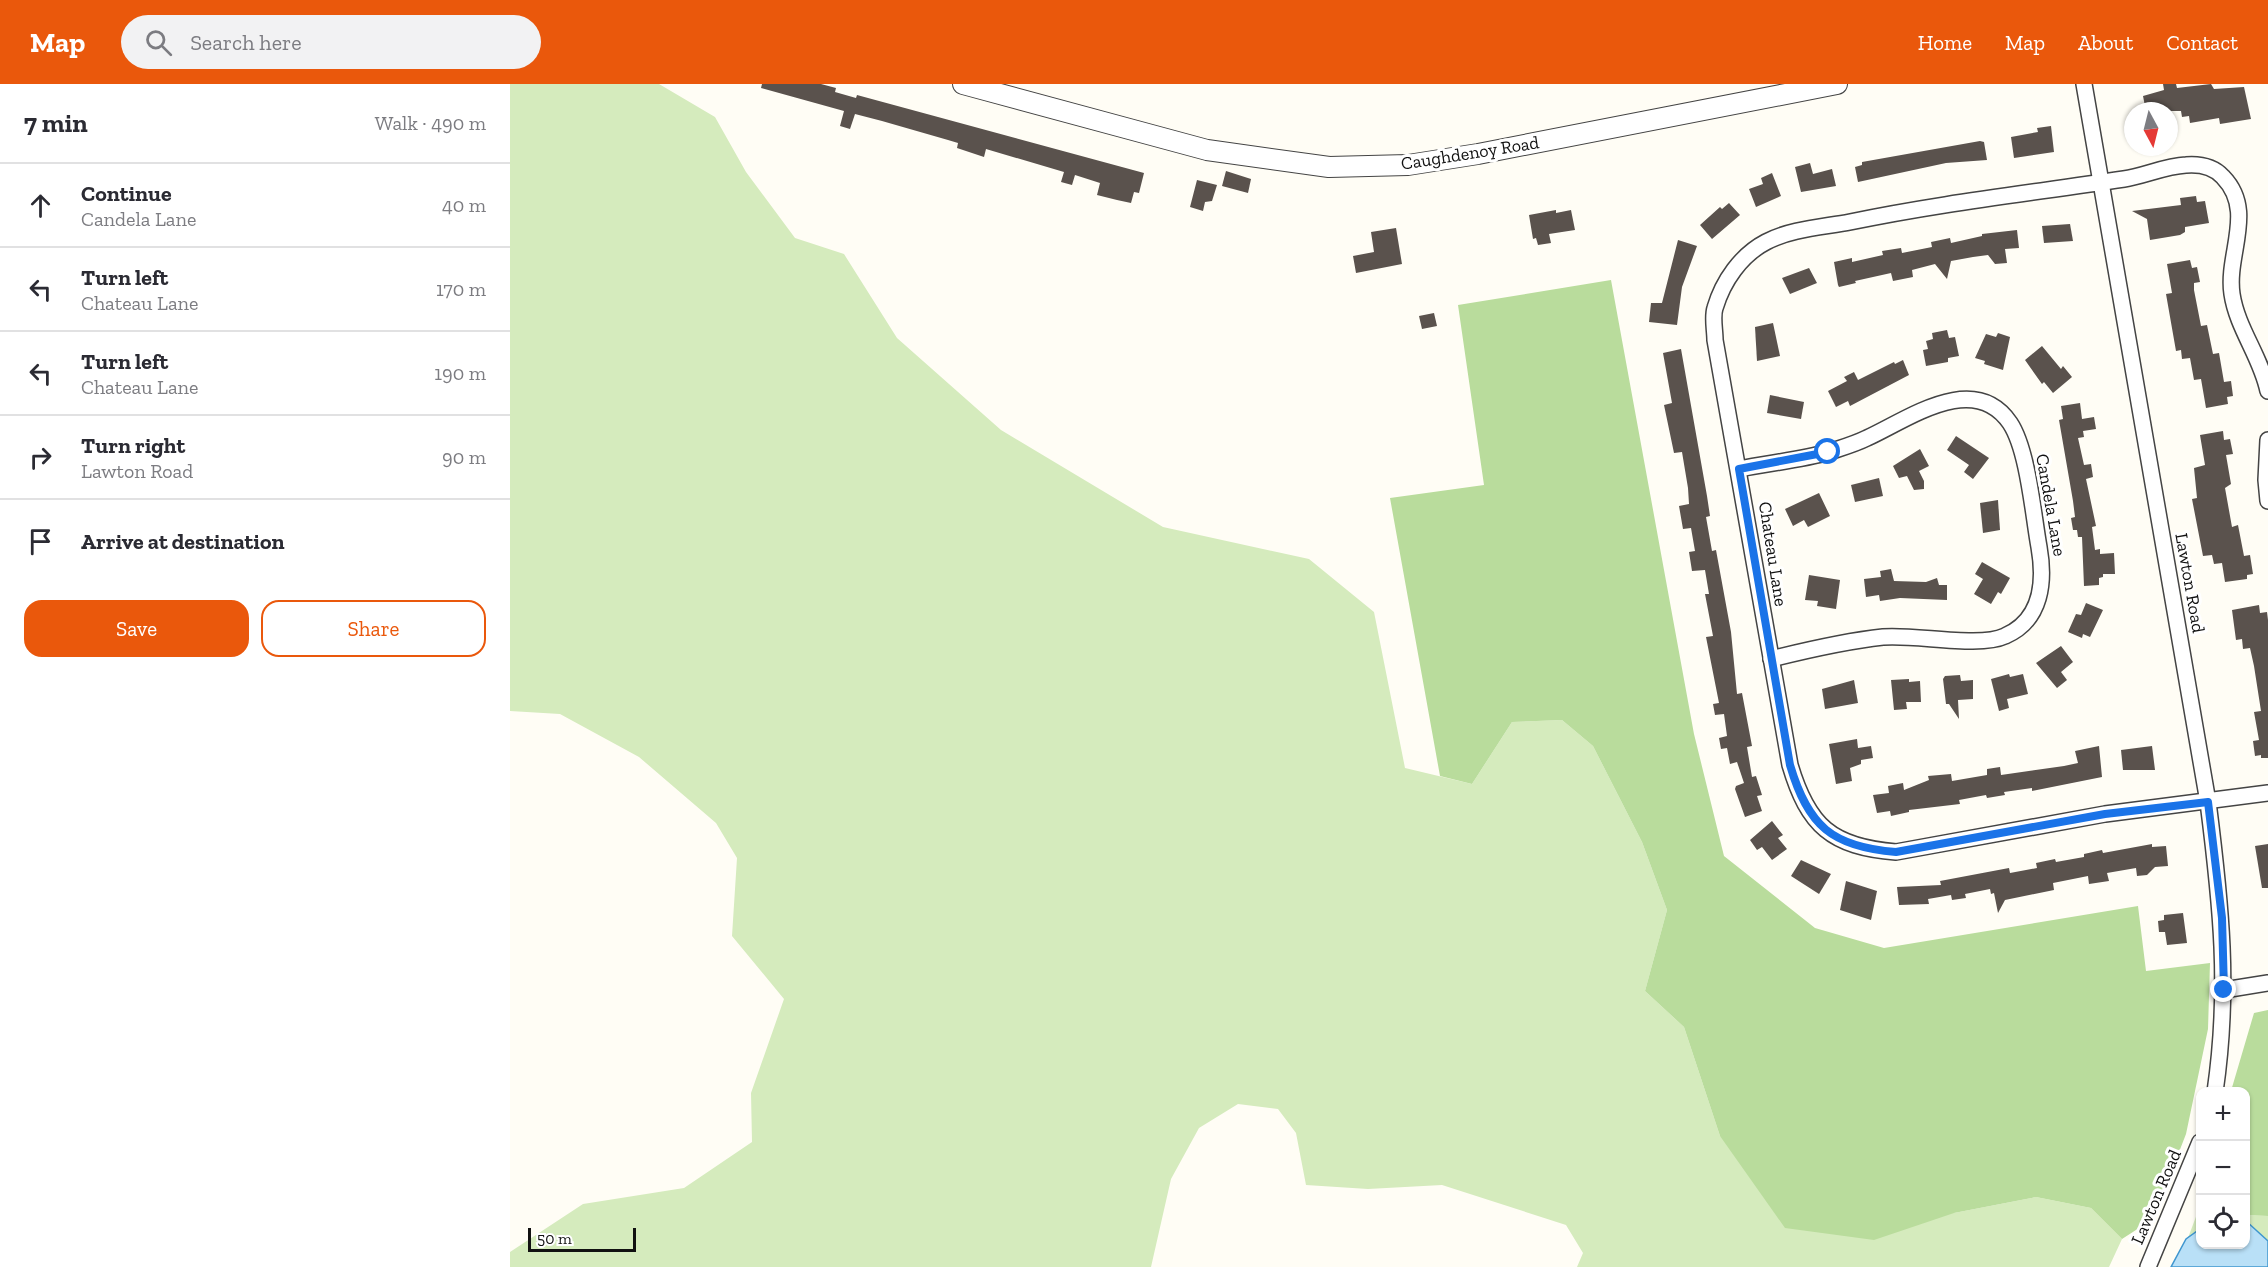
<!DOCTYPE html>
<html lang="en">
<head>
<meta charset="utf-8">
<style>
	:root { --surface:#fff; --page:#f2f2f3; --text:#2b2b33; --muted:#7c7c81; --line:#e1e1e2; --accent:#ea580c }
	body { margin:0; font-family:"Zilla Slab",serif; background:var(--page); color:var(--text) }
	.controls { position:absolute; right:18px; bottom:18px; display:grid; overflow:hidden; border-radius:12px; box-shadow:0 2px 4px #0004 }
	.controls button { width:54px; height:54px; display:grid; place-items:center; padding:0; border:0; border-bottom:2px solid var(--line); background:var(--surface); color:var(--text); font:30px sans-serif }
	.compass { position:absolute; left:1614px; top:18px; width:54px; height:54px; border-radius:50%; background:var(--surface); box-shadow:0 2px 4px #0004; rotate:173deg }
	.scale { position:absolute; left:18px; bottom:15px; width:108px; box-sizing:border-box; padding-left:6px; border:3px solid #111; border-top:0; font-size:16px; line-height:21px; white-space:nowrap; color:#111; -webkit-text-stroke:4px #fff; paint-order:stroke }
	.stop { position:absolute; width:18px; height:18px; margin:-14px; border:4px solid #1a73e8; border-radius:50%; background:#fff }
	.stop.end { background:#1a73e8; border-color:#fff; box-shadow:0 2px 6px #0008 }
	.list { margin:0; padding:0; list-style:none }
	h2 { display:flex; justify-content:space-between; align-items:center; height:78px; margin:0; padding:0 24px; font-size:26px }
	h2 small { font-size:20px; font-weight:400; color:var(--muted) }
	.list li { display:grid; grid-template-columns:39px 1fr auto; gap:18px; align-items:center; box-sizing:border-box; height:84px; padding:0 24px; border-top:2px solid var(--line) }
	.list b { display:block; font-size:22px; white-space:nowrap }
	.list p { margin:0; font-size:20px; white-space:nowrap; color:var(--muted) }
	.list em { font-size:20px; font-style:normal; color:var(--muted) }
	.actions { display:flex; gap:12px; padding:18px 24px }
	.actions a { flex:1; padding:14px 0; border:2px solid var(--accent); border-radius:18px; text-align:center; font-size:21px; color:var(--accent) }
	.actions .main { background:var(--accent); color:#fff }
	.icon { flex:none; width:33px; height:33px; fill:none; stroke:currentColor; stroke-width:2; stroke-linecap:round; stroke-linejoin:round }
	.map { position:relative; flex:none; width:1758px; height:1183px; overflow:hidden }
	header { display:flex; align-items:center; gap:36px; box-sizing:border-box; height:84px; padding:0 30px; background:var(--accent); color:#fff }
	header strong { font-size:28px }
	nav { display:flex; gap:33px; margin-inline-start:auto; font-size:21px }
	.search { width:420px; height:54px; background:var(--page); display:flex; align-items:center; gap:15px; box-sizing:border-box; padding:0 21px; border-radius:33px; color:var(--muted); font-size:22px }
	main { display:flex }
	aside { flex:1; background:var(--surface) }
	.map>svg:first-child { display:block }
</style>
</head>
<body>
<header>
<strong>Map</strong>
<div class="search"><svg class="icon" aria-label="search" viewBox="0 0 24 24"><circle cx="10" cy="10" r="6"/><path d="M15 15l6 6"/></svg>Search here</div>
<nav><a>Home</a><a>Map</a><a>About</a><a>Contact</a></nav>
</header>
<main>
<aside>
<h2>7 min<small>Walk · 490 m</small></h2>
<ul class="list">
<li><svg class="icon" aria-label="ahead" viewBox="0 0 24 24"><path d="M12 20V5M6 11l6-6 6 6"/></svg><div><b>Continue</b><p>Candela Lane</p></div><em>40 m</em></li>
<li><svg class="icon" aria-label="left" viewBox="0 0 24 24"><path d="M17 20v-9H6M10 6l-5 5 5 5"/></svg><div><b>Turn left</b><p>Chateau Lane</p></div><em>170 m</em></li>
<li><svg class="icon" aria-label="left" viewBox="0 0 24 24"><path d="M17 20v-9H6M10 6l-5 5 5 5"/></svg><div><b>Turn left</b><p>Chateau Lane</p></div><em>190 m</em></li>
<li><svg class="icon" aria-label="right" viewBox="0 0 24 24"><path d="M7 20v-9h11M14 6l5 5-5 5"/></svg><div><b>Turn right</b><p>Lawton Road</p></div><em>90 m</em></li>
<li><svg class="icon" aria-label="arrive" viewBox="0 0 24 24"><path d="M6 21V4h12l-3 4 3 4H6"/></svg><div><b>Arrive at destination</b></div></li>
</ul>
<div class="actions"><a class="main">Save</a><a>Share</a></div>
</aside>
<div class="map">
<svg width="1758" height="1183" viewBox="0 0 1758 1183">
	<rect width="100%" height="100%" fill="#fffdf5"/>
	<g fill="#d5ebbd">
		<polygon points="0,0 149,0 205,33 236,88 285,154 334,170 387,254 491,346 653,443 799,475 864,528 895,684 962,700 1002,638 1052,636 1083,662 1132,758 1157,826 1135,907 1174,943 1210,1052 1444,1129 1526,1113 1581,1124 1612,1155 1599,1183 1067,1183 1073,1169 1056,1141 932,1101 858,1105 796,1101 786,1049 768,1025 728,1020 689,1044 661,1095 641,1183 0,1183 0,1168 73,1120 174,1104 242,1058 241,1009 274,915 222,852 227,774 206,739 129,673 50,630 0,627"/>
		<polygon points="1687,1130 1690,1130 1690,1160 1736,1160 1736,1131 1758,1132 1758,1183 1667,1183"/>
	</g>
	<g fill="#b9dc9c">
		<polygon points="1101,196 1184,650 1214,772 1305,844 1374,864 1628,822 1636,887 1700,879 1698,945 1676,1050 1643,1135 1612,1155 1581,1124 1526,1113 1444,1129 1364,1156 1275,1144 1210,1052 1174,943 1135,907 1157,826 1132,758 1083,662 1052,636 1002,638 962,700 930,692 880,414 974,401 948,221"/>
		<polygon points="1758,926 1758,1132 1736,1131 1736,1008 1721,1007 1744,929"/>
	</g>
	<polygon fill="#b9e0f7" stroke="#3f96cf" stroke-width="1.5" points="1736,1137 1758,1157 1758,1183 1661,1183 1676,1155 1690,1145 1690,1160 1736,1160"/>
	<g fill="#5a524d">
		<polygon points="252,0 311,0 326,4 325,8 346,14 347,11 634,89 629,109 624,108 621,119 607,116 587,111 590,99 565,91 562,101 551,98 554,88 476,65 474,73 447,64 448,59 438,56 372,37 345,30 340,45 330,42 334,27 251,4"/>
		<polygon points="1653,0 1666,0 1667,4 1701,0 1704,5 1734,3 1741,35 1710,40 1709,34 1680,39 1679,32 1672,33 1671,27 1636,27 1633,12 1654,6"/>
		<polygon points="1541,42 1544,68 1504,74 1501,53 1528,48 1527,44"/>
		<polygon points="1470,57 1474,58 1477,76 1436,79 1348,98 1345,83 1352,81 1352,78"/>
		<polygon points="1300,79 1303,90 1322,85 1326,102 1291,108 1285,83"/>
		<polygon points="716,87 741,95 738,109 712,102"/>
		<polygon points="1262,89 1271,112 1246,123 1239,105 1253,100 1251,94"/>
		<polygon points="687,96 707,101 702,117 695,118 693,127 680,123"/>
		<polygon points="1686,112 1687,118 1695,117 1699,139 1675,143 1675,148 1670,151 1640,156 1637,135 1622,127 1671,121 1670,114"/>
		<polygon points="1219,119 1230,131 1202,155 1190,141 1210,123 1212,125"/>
		<polygon points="1046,126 1046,129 1061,126 1065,146 1039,150 1041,159 1028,161 1026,154 1023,155 1019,131"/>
		<polygon points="1560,140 1563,157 1534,159 1532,142"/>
		<polygon points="886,144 892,180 846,189 843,172 864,168 861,148"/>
		<polygon points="1507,146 1509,164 1495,165 1497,179 1485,180 1478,171 1463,173 1441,177 1437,195 1425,180 1402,186 1403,193 1383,197 1381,189 1345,197 1346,199 1329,203 1328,201 1324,178 1342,174 1342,178 1373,171 1372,167 1391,164 1392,169 1422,163 1421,158 1440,154 1441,159 1472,152 1472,150"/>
		<polygon points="1168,156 1187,162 1172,203 1167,241 1139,238 1141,219 1152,219"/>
		<polygon points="1680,176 1682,184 1687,183 1690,198 1684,199 1684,206 1691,242 1697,241 1703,270 1709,269 1714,298 1721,297 1723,312 1717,313 1718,320 1696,324 1691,295 1684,296 1680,274 1672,275 1671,266 1666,267 1656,210 1662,209 1657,180"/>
		<polygon points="1299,184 1307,199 1280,210 1272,194"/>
		<polygon points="924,229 927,242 912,245 909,232"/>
		<polygon points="1263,239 1270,272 1247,277 1245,243"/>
		<polygon points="1437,246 1439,254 1445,253 1449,272 1438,274 1438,278 1416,282 1413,266 1418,265 1416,257 1423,255 1422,249"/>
		<polygon points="1488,249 1500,253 1493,286 1474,280 1475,277 1465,274 1476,250 1486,253"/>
		<polygon points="1532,262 1551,285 1553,282 1562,293 1543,309 1534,298 1532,300 1515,276"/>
		<polygon points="1171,265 1197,412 1200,432 1196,433 1202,467 1206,466 1221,548 1227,610 1232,609 1242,662 1237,663 1242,693 1246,692 1252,711 1247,712 1252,727 1235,733 1225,705 1226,702 1234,699 1227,678 1220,680 1217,664 1211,665 1209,654 1217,652 1214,630 1205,631 1203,620 1209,619 1196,553 1203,552 1195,510 1199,510 1195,486 1182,487 1179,468 1185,467 1181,444 1173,445 1169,422 1179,420 1178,404 1172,368 1164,369 1154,321 1162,319 1153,269"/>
		<polygon points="1393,276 1399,291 1340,322 1338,317 1326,323 1318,307 1337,297 1334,293 1344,288 1348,296 1384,278 1385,280"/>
		<polygon points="1260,311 1294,318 1291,335 1257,329"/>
		<polygon points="1570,319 1572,335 1584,333 1586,345 1573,347 1574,353 1568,354 1574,381 1581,380 1583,393 1576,395 1586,442 1582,443 1585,466 1590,465 1590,470 1604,469 1605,490 1593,490 1593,493 1589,494 1589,501 1574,502 1572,453 1568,453 1567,446 1563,446 1561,434 1565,433 1563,417 1549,336 1553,335 1551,322"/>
		<polygon points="1713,347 1714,356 1720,355 1723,370 1716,371 1721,400 1715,404 1722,443 1728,441 1734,472 1740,471 1743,490 1737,491 1737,495 1715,498 1712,479 1704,480 1702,471 1693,472 1682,415 1687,414 1684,384 1695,381 1690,351"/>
		<polygon points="1446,352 1479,374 1463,395 1454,388 1459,381 1437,366"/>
		<polygon points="1410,365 1419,382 1409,387 1414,397 1414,405 1404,406 1397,392 1389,394 1383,382"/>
		<polygon points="1369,394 1373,412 1345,418 1341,401"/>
		<polygon points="1309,409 1320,432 1298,443 1294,436 1283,442 1275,425"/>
		<polygon points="1488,416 1490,446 1473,449 1470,419"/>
		<polygon points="1472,478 1500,494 1491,510 1488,508 1481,520 1464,510 1473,495 1465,490"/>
		<polygon points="1381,485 1384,497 1416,498 1427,494 1429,501 1437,501 1437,516 1390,514 1370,517 1369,511 1356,513 1354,495 1371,493 1370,487"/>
		<polygon points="1299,491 1330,496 1326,525 1307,522 1308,517 1295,516"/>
		<polygon points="1576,519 1593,526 1580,553 1573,550 1572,554 1558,548 1566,530 1571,531"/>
		<polygon points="1749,521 1750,529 1757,528 1758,536 1758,674 1751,674 1751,671 1745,672 1743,657 1749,656 1744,628 1751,627 1744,582 1740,564 1733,565 1732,555 1726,556 1722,526"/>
		<polygon points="1551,562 1563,578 1551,588 1557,596 1547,604 1526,579"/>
		<polygon points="1499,590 1500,593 1513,590 1518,610 1497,615 1499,624 1489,627 1481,595"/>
		<polygon points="1450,591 1451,597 1463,596 1463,615 1448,616 1449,635 1439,620 1436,620 1433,595 1435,592"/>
		<polygon points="1399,595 1399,598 1410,597 1411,618 1396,618 1397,625 1384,626 1381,596"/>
		<polygon points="1344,596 1348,619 1315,625 1312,605"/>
		<polygon points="1347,655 1348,664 1361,662 1363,674 1351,676 1351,680 1340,684 1342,697 1326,700 1319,660"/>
		<polygon points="1589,662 1592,693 1522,707 1522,704 1494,708 1495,711 1477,714 1476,711 1449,716 1450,720 1399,726 1399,728 1381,732 1380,727 1367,729 1363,711 1379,709 1378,702 1393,699 1394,706 1419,696 1418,692 1441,690 1442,697 1477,691 1477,685 1490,683 1491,691 1554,682 1568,679 1565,667"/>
		<polygon points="1642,662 1645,686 1613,686 1611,666"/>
		<polygon points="1262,737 1273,751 1268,754 1277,765 1262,776 1252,763 1247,766 1240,756"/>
		<polygon points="1642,760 1642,763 1656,762 1658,782 1645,783 1637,791 1627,792 1626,784 1597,789 1599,797 1579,800 1578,792 1543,799 1544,806 1495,816 1488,829 1484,809 1481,810 1480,805 1455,810 1456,814 1442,816 1441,811 1418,815 1419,820 1389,821 1387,803 1431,801 1430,797 1499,784 1500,789 1527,784 1526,779 1545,775 1546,778 1574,773 1574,770 1592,766 1593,769"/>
		<polygon points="1758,760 1758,804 1752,804 1745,762"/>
		<polygon points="1291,776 1321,790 1309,810 1281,792"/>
		<polygon points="1336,797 1367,807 1361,836 1330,826"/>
		<polygon points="1673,829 1677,859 1657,861 1655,848 1649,848 1648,837 1654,836 1654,831"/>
	</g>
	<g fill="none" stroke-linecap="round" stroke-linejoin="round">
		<g stroke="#444" stroke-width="18">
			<g id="minor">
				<path d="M1574 0 1698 718C1711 820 1720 905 1705 1008"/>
				<path d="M1758 307C1751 273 1727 244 1722 210 1716 170 1746 127 1713 93 1703 82 1689 80 1676 81 1655 82 1634 92 1614 95 1522 109 1431 119 1340 138 1314 143 1280 145 1256 158 1231 171 1213 197 1205 224 1202 233 1205 246 1205 256L1280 681C1298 742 1322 763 1386 768L1595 730 1758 709"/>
				<polyline points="1758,356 1756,396 1758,417"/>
				<path d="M1229 385C1259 379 1290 376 1319 368 1331 364 1345 360 1357 354 1397 336 1464 286 1500 339 1518 366 1523 430 1529 463 1535 497 1532 536 1495 552 1470 564 1405 550 1373 553 1336 557 1297 566 1261 575"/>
				<polyline points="1714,906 1758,899"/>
				<polyline points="1638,1183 1690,1058"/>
			</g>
		</g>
		<g stroke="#444" stroke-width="22">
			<polyline id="tertiary" points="453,0 697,66 819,83 898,81 968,70 1327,0"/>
		</g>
		<use href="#minor" stroke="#fff" stroke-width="15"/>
		<use href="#tertiary" stroke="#fff" stroke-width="20"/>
	</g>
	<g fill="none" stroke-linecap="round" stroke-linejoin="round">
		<path stroke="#1a73e8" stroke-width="8" d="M1318 368 1229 385 1280 681C1298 742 1322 763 1386 768L1595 730 1698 718 1712 834 1714 906"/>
	</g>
	<g text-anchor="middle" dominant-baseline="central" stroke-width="6" stroke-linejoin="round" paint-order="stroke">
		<g font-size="18" fill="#111" stroke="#fff">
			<text transform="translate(960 69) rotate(-9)">Caughdenoy Road</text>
			<text transform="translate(1541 421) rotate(80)">Candela Lane</text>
			<text transform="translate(1263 470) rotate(81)">Chateau Lane</text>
			<text transform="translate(1680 499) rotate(80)">Lawton Road</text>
			<text transform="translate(1646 1113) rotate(-67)">Lawton Road</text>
		</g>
	</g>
</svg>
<div class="controls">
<button>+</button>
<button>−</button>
<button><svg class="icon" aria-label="locate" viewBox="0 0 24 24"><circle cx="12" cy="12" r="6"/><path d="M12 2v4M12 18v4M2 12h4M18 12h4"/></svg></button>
</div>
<svg class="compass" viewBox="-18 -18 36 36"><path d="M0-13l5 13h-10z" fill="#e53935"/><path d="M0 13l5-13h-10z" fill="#7c7c81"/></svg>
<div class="scale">50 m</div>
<div class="stop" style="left:1318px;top:368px"></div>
<div class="stop end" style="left:1714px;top:906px"></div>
</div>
</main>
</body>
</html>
